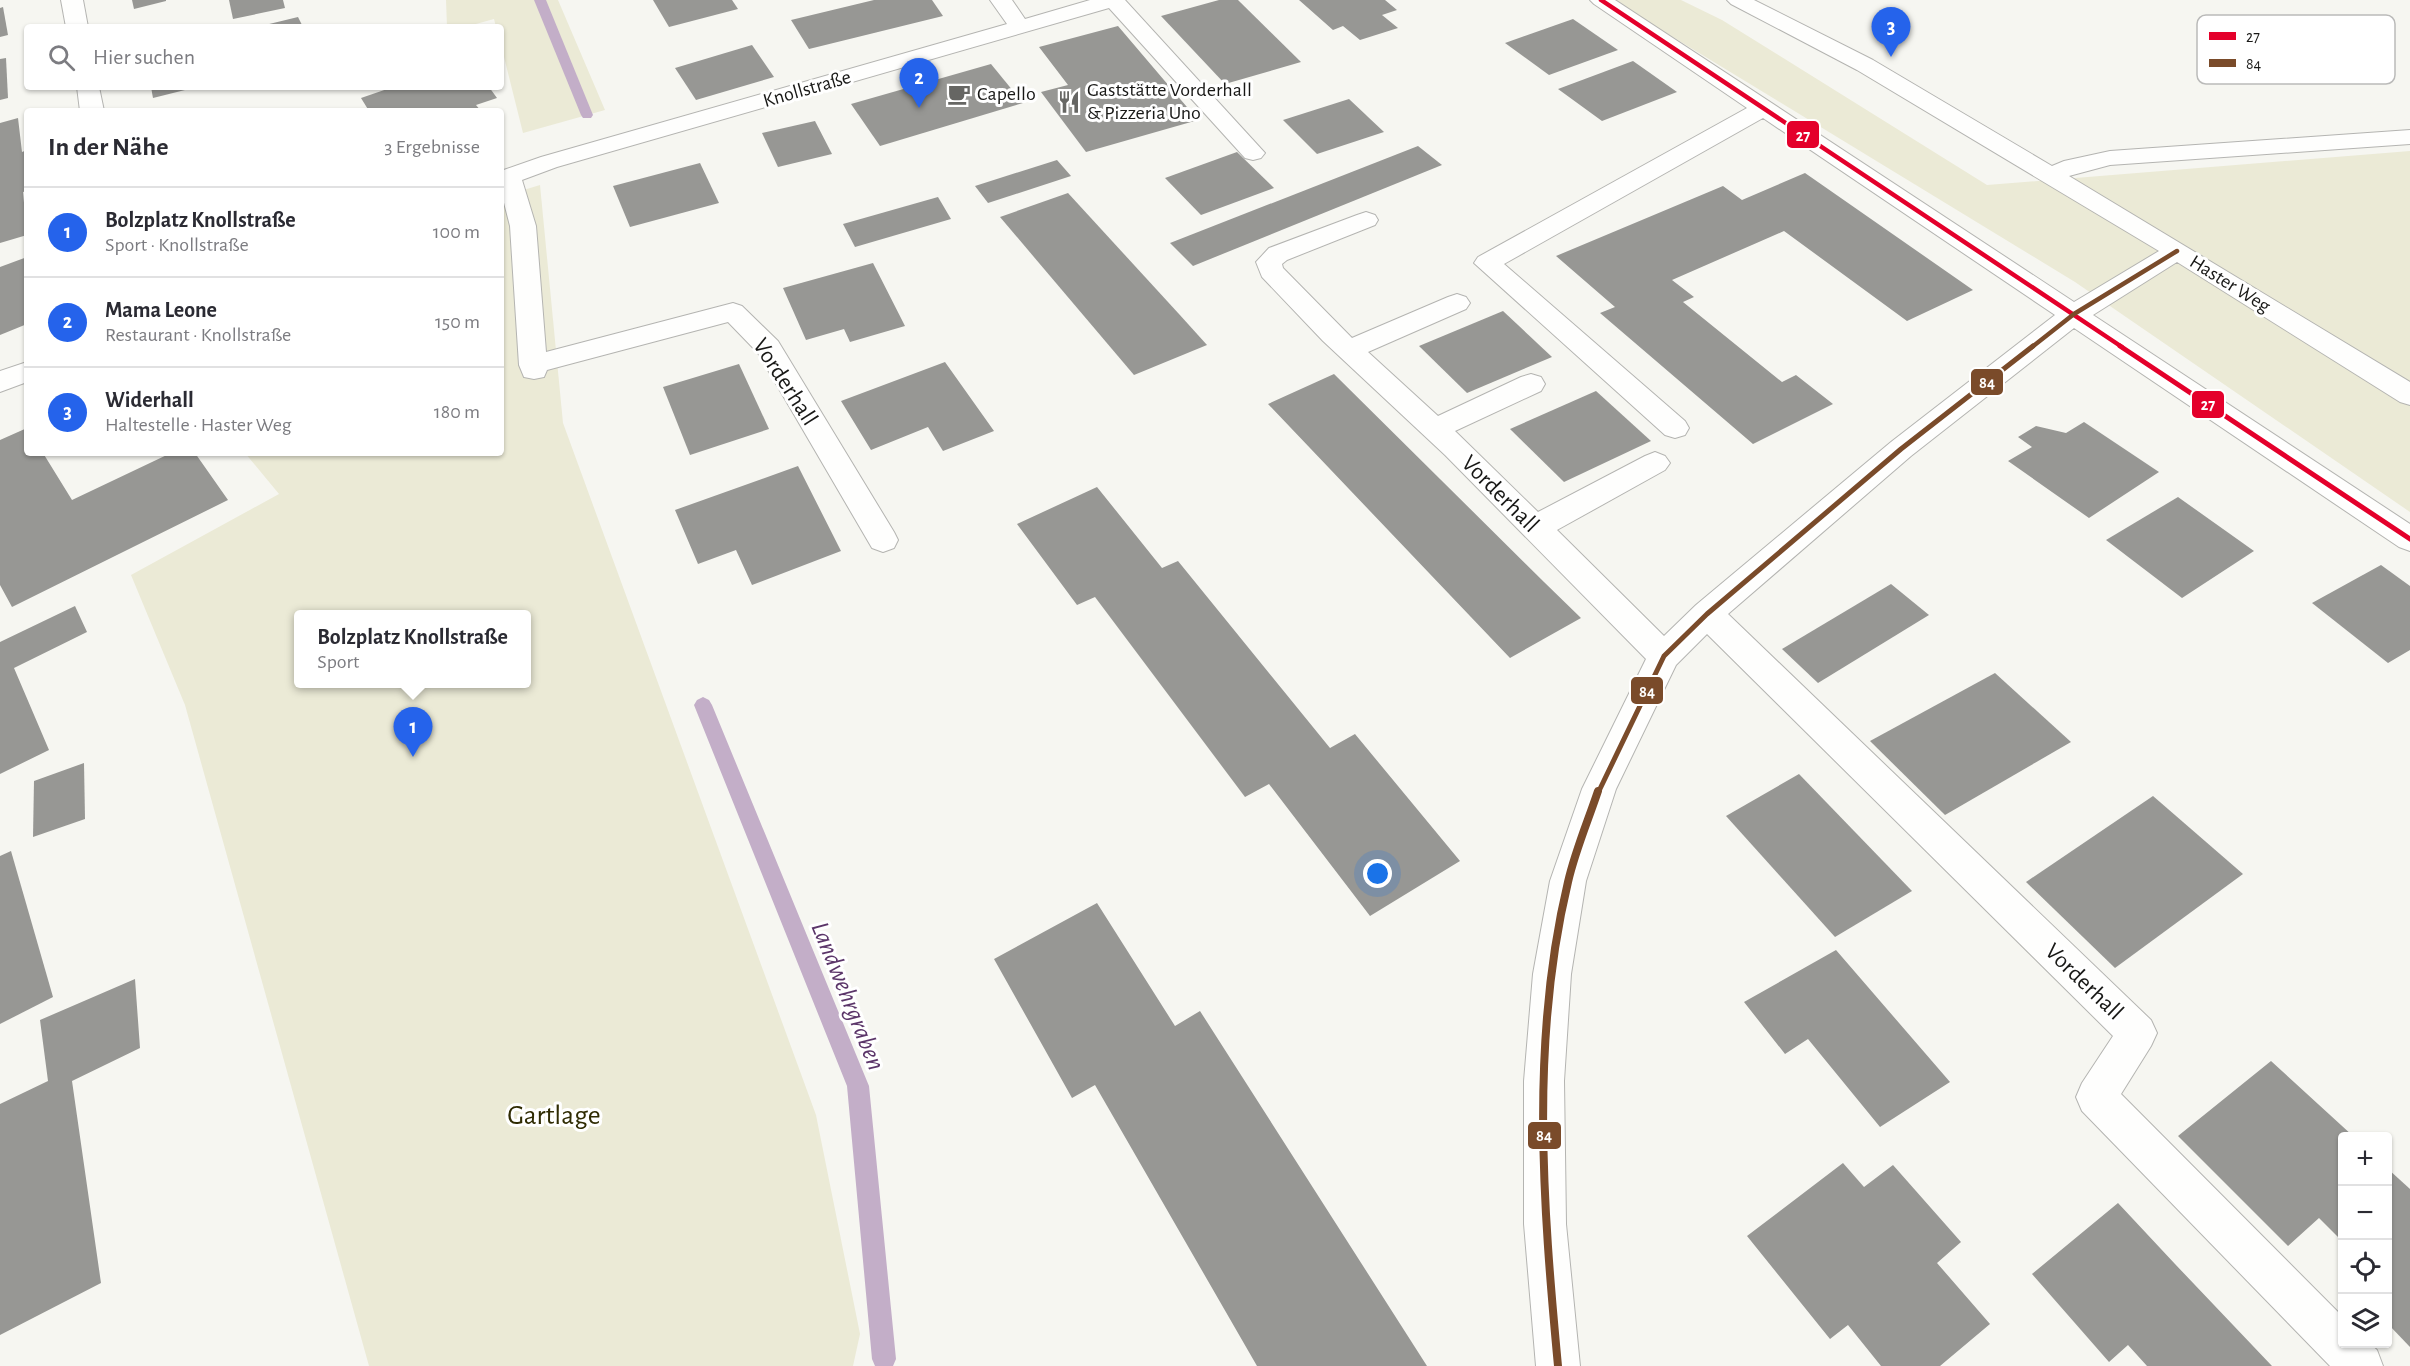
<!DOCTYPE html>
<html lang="de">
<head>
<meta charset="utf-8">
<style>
	:root { --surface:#fff; --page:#f7f7f7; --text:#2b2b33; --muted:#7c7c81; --line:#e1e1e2; --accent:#2563eb }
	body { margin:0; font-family:"Alegreya Sans",sans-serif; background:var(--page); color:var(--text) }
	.controls { position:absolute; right:18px; bottom:18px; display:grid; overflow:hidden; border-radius:6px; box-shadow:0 2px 4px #0004 }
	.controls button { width:54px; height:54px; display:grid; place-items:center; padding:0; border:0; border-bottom:2px solid var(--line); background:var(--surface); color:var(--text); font:30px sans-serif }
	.you { position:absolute; left:1378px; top:874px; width:21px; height:21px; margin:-15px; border:4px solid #fff; border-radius:50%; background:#1a73e8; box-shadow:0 0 0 9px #1a73e833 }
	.badge { display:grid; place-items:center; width:39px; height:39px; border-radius:50%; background:var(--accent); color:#fff; font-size:20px; font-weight:700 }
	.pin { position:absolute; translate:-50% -50px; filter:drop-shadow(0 2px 3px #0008) }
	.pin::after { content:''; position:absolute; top:32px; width:21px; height:18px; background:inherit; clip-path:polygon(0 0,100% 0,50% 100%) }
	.popup { position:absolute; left:294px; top:610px; width:237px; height:78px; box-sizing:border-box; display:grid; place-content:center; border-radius:6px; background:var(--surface); filter:drop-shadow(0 2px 4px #0005); font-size:20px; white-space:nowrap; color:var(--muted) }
	.popup b { font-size:22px; color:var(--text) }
	.popup::after { content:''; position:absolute; left:50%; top:100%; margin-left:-12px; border:12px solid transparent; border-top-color:var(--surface) }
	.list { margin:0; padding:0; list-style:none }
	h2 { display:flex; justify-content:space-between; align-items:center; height:78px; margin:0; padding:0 24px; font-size:26px }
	h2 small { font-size:20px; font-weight:400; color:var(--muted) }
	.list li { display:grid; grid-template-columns:39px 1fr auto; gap:18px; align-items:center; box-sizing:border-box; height:90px; padding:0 24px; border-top:2px solid var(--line) }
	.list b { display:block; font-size:22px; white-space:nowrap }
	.list p { margin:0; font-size:20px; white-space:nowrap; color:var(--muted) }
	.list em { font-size:20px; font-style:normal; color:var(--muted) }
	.icon { flex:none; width:33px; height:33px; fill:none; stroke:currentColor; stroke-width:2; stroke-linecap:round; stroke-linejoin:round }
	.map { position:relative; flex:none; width:2410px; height:1366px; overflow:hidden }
	.search { position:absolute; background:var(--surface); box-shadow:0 2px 4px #0004; left:24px; top:24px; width:480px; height:66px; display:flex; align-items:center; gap:15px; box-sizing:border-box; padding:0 21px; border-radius:6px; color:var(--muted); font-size:22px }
	.panel { position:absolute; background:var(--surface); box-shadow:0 2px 4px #0004; left:24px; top:108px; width:480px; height:348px; border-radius:6px }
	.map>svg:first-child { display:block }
</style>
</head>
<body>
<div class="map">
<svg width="2410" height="1366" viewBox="0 0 2410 1366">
	<rect width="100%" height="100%" fill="#f6f6f1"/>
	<g fill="#ebead6" fill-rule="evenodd">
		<polygon points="446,0 558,0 605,110 523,133 501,45 501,27 496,27 494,19 465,27 447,27"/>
		<polygon points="1612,0 1681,0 1722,20 1987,185 2410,151 2410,512 2075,282"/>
		<path d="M540 185 563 423 816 1115 860 1334 853 1366H369L185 705 131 575 279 494 245 453H501V197ZM299 614H527V684H299Z"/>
	</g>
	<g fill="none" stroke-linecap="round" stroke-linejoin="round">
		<g fill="#c3aec8" fill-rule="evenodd">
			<polygon points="534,0 546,0 593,115 591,118 583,118 581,115"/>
			<polygon points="703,697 709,700 712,705 869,1086 896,1359 893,1366 875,1366 872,1359 847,1086 694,705 697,700"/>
		</g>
	</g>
	<g fill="#979794">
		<polygon points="132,0 166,0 166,1 134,9"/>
		<polygon points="229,0 283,0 285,8 233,19"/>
		<polygon points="653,0 732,0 738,9 669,27"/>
		<polygon points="874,0 932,0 943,16 809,49 791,20"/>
		<polygon points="1219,0 1238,0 1301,62 1225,84 1161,16"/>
		<polygon points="1299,0 1385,0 1397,10 1382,15 1398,28 1360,40 1343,26 1333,30"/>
		<polygon points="3,7 8,35 0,37 0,8"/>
		<polygon points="298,17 303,27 261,27 261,26"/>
		<polygon points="1573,19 1618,50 1549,75 1505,43"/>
		<polygon points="1118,26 1198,120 1086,152 1041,92 1068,85 1039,47"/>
		<polygon points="752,45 774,77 696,100 675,68"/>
		<polygon points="6,58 8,98 0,100 0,59"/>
		<polygon points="1633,61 1677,92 1602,121 1558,89"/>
		<polygon points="991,64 1023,103 880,146 851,104"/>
		<polygon points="151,87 193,87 193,88 153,98"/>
		<polygon points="393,87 489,87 497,98 476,105 481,111 369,111 361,98"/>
		<polygon points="1349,99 1384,132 1317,154 1283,120"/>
		<polygon points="18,118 22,152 27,150 27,191 23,192 27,235 0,243 0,123"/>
		<polygon points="815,121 832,154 778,167 762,133"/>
		<polygon points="1418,146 1442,165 1193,266 1170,243"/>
		<polygon points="1237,152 1274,188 1201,215 1165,178"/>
		<polygon points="1057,160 1071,176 988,203 975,186"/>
		<polygon points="700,163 719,203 630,227 613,186"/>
		<polygon points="1805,173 1973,290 1907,321 1784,231 1672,280 1694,297 1683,302 1782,382 1796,375 1833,404 1753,444 1600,313 1615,307 1556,256 1723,186 1742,200"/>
		<polygon points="1068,193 1179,314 1207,345 1134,375 1000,217"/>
		<polygon points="938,197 951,219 855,247 843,224"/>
		<polygon points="27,257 27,324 0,335 0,267"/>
		<polygon points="873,263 905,326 850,342 844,329 806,340 783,288"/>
		<polygon points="1503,311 1552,357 1467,393 1419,346"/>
		<polygon points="945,362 994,431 943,451 928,427 871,450 841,401"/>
		<polygon points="739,364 769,429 690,455 663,387"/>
		<polygon points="1334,374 1544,582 1581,618 1510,658 1268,404"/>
		<polygon points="1596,391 1651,441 1564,482 1510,429"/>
		<polygon points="2084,422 2159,472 2089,518 2008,461 2032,447 2018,437 2036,426 2066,433"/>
		<polygon points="27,428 27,453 43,453 72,500 171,453 195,453 228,500 12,607 0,585 0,440"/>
		<polygon points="798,466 841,551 752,585 736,550 698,564 675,510"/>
		<polygon points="1097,487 1162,568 1178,561 1330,748 1355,734 1460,861 1370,916 1269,784 1245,797 1095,597 1077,605 1017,524"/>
		<polygon points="2178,497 2254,551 2182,598 2106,540"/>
		<polygon points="2381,565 2410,586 2410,650 2388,663 2312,603"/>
		<polygon points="1891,584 1929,615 1818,683 1782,649"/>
		<polygon points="75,606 87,632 14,668 49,750 0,774 0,642"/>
		<polygon points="1995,673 2071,742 1945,815 1870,741"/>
		<polygon points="84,763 85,819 33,837 34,781"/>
		<polygon points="1799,774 1912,891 1835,937 1726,816"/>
		<polygon points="2153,796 2243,874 2115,968 2026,882"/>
		<polygon points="11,851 53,997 0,1024 0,856"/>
		<polygon points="1097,903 1175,1026 1200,1011 1427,1366 1257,1366 1095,1085 1072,1098 994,959"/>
		<polygon points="1836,950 1950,1082 1880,1127 1808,1039 1785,1054 1744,1002"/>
		<polygon points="135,979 140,1048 72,1081 101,1283 0,1335 0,1104 48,1081 40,1020"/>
		<polygon points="2271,1061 2353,1136 2342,1136 2342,1241 2319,1218 2288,1246 2178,1136"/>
		<polygon points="1843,1163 1864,1187 1893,1165 1961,1242 1937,1263 1990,1324 1940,1366 1881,1366 1848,1325 1830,1339 1747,1236"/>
		<polygon points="2388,1169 2410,1189 2410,1347 2388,1324"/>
		<polygon points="2118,1203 2175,1264 2272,1366 2147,1366 2128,1345 2109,1362 2032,1274"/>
	</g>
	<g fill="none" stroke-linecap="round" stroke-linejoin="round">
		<g stroke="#b4b4b1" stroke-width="2">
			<g id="minor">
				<polygon points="61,0 83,0 88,27 66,27"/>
				<polygon points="990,0 1012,0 1025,19 1090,0 1125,0 1265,153 1261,158 1253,160 1245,158 1109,8 557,167 522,180 536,226 546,352 733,303 742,306 778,341 894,532 898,540 894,548 883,552 872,548 758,353 728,322 547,370 544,377 534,379 524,377 519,365 510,226 501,191 501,171 541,157 1007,24"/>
				<polygon points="1590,0 1615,0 2074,302 2159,251 1857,70 1731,4 1727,0 1754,0 1873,60 2052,166 2064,161 2110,151 2410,130 2410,144 2110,165 2069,176 2410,382 2410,405 2400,402 2177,262 2093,315 2410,524 2410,551 2399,547 2074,328 1911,456 1728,614 2151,1020 2157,1033 2151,1046 2121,1094 2342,1316 2342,1344 2370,1344 2377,1350 2383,1366 2330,1366 2082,1111 2076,1097 2082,1083 2113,1036 1707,634 1676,665 1616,789 1586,881 1571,974 1564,1081 1566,1224 1580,1366 1536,1366 1524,1224 1524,1081 1533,974 1550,881 1582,789 1646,659 1445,455 1323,341 1262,277 1256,262 1269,248 1357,215 1366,212 1375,215 1378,220 1375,225 1287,260 1282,264 1283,268 1352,338 1448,297 1457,294 1466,297 1470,303 1466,309 1368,352 1438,416 1521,377 1531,374 1541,377 1545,384 1541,391 1455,431 1538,512 1645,456 1655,452 1665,456 1670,463 1665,470 1557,530 1664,636 1696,605 1891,442 2055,315 1763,118 1504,264 1685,421 1689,428 1685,435 1675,438 1665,435 1474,263 1478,257 1747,108 1594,4"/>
				<polygon points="77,87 99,87 104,111 80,111"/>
				<polygon points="27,362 27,382 0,392 0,371"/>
			</g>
		</g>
		<use href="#minor" fill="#fefefd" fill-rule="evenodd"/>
		<g stroke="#fff" stroke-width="8">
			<polyline id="bus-1-far1" points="1601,0 2122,347"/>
		</g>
		<g stroke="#fff" stroke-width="10">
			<polyline id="bus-1" points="2120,346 2410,539"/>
		</g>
		<g stroke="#fff" stroke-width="8">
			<polyline id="bus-2-far2" points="2032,347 2074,314 2177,251"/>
		</g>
		<g stroke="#fff" stroke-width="10">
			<polyline id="bus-2-far1" points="1598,793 1664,656 1707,614 1901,449 2033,346"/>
		</g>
		<g stroke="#fff" stroke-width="12">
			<path id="bus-2" d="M1558 1366C1543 1206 1530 1040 1568 882 1575 851 1588 821 1598 791"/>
		</g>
		<use href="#bus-1-far1" stroke="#e4002b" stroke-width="4.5"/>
		<use href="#bus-1" stroke="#e4002b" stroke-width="5"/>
		<use href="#bus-2-far2" stroke="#7a4b2a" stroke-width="4.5"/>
		<use href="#bus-2-far1" stroke="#7a4b2a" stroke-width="5"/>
		<use href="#bus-2" stroke="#7a4b2a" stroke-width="8"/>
	</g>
	<defs>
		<g id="cafe-bare" transform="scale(1.8)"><path d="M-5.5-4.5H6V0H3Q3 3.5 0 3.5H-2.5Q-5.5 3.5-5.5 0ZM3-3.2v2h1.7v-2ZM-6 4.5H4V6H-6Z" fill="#666663" stroke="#fff" stroke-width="2.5" paint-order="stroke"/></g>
		<g id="restaurant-bare" transform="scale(1.8)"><path d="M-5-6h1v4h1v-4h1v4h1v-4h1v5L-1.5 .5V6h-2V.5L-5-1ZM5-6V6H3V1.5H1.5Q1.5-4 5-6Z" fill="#666663" stroke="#fff" stroke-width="2.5" paint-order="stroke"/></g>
	</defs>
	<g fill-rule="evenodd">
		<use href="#cafe-bare" x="959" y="94"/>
		<use href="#restaurant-bare" x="1069" y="102"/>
	</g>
	<g text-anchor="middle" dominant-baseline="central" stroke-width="6" stroke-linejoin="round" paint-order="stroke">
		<g font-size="20" fill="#181816" stroke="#fff">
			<text transform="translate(807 89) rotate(-16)">Knollstraße</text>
			<text transform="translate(2230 284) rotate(32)">Haster Weg</text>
		</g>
		<g font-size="20" fill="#181816" stroke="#fff" text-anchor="start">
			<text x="1087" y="90">Gaststätte Vorderhall<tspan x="1087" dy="23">&amp; Pizzeria Uno</tspan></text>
			<text x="977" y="94">Capello</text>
		</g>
		<g font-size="24" fill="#181816" stroke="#fff">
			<text transform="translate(785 382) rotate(57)">Vorderhall</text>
			<text transform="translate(1500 494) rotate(45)">Vorderhall</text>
			<text transform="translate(2084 982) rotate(44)">Vorderhall</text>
		</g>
		<g font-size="26" font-style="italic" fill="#5b3569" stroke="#fff">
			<text transform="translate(848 996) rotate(68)">Landwehrgraben</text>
		</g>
		<g font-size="28" fill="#2f2b02" stroke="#fff">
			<text x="554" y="1116">Gartlage</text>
		</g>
	</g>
	<rect x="2197" y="15" width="198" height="69" rx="9" fill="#fff" stroke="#babab9" stroke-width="1.5"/>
	<rect x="2209" y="32" width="27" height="8" fill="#e4002b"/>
	<rect x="2209" y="59" width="27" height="8" fill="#7a4b2a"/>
	<g font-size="16" fill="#181816">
		<text x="2246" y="42">27</text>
		<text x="2246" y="69">84</text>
	</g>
	<g stroke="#fff" stroke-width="2">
		<rect x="1786" y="120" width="34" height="29" rx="6" fill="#e4002b"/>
		<rect x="1970" y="368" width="34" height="28" rx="6" fill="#7a4b2a"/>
		<rect x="2191" y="390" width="34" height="29" rx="6" fill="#e4002b"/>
		<rect x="1630" y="676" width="34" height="29" rx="6" fill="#7a4b2a"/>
		<rect x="1527" y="1121" width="35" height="29" rx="6" fill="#7a4b2a"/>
	</g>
	<g font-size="16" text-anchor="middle" font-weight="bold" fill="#fff">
		<text x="1803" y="141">27</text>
		<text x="1987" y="388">84</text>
		<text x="2208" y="410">27</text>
		<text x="1647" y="697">84</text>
		<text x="1544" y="1141">84</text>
	</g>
</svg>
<div class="controls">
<button>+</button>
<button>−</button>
<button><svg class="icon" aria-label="locate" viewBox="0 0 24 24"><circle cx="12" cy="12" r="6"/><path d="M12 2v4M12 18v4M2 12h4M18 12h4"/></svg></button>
<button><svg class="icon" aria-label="layers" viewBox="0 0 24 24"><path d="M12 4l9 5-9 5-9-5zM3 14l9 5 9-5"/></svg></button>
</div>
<div class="you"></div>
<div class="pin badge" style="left:413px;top:757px">1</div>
<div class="popup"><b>Bolzplatz Knollstraße</b>Sport</div>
<div class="pin badge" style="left:919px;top:108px">2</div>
<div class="pin badge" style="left:1891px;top:57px">3</div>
<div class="search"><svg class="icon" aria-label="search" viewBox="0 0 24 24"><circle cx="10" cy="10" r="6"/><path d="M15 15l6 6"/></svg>Hier suchen</div>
<section class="panel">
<h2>In der Nähe<small>3 Ergebnisse</small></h2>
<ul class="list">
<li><span class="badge">1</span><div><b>Bolzplatz Knollstraße</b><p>Sport · Knollstraße</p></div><em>100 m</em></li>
<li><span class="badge">2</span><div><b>Mama Leone</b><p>Restaurant · Knollstraße</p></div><em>150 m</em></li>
<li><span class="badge">3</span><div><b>Widerhall</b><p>Haltestelle · Haster Weg</p></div><em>180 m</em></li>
</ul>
</section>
</div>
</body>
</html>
